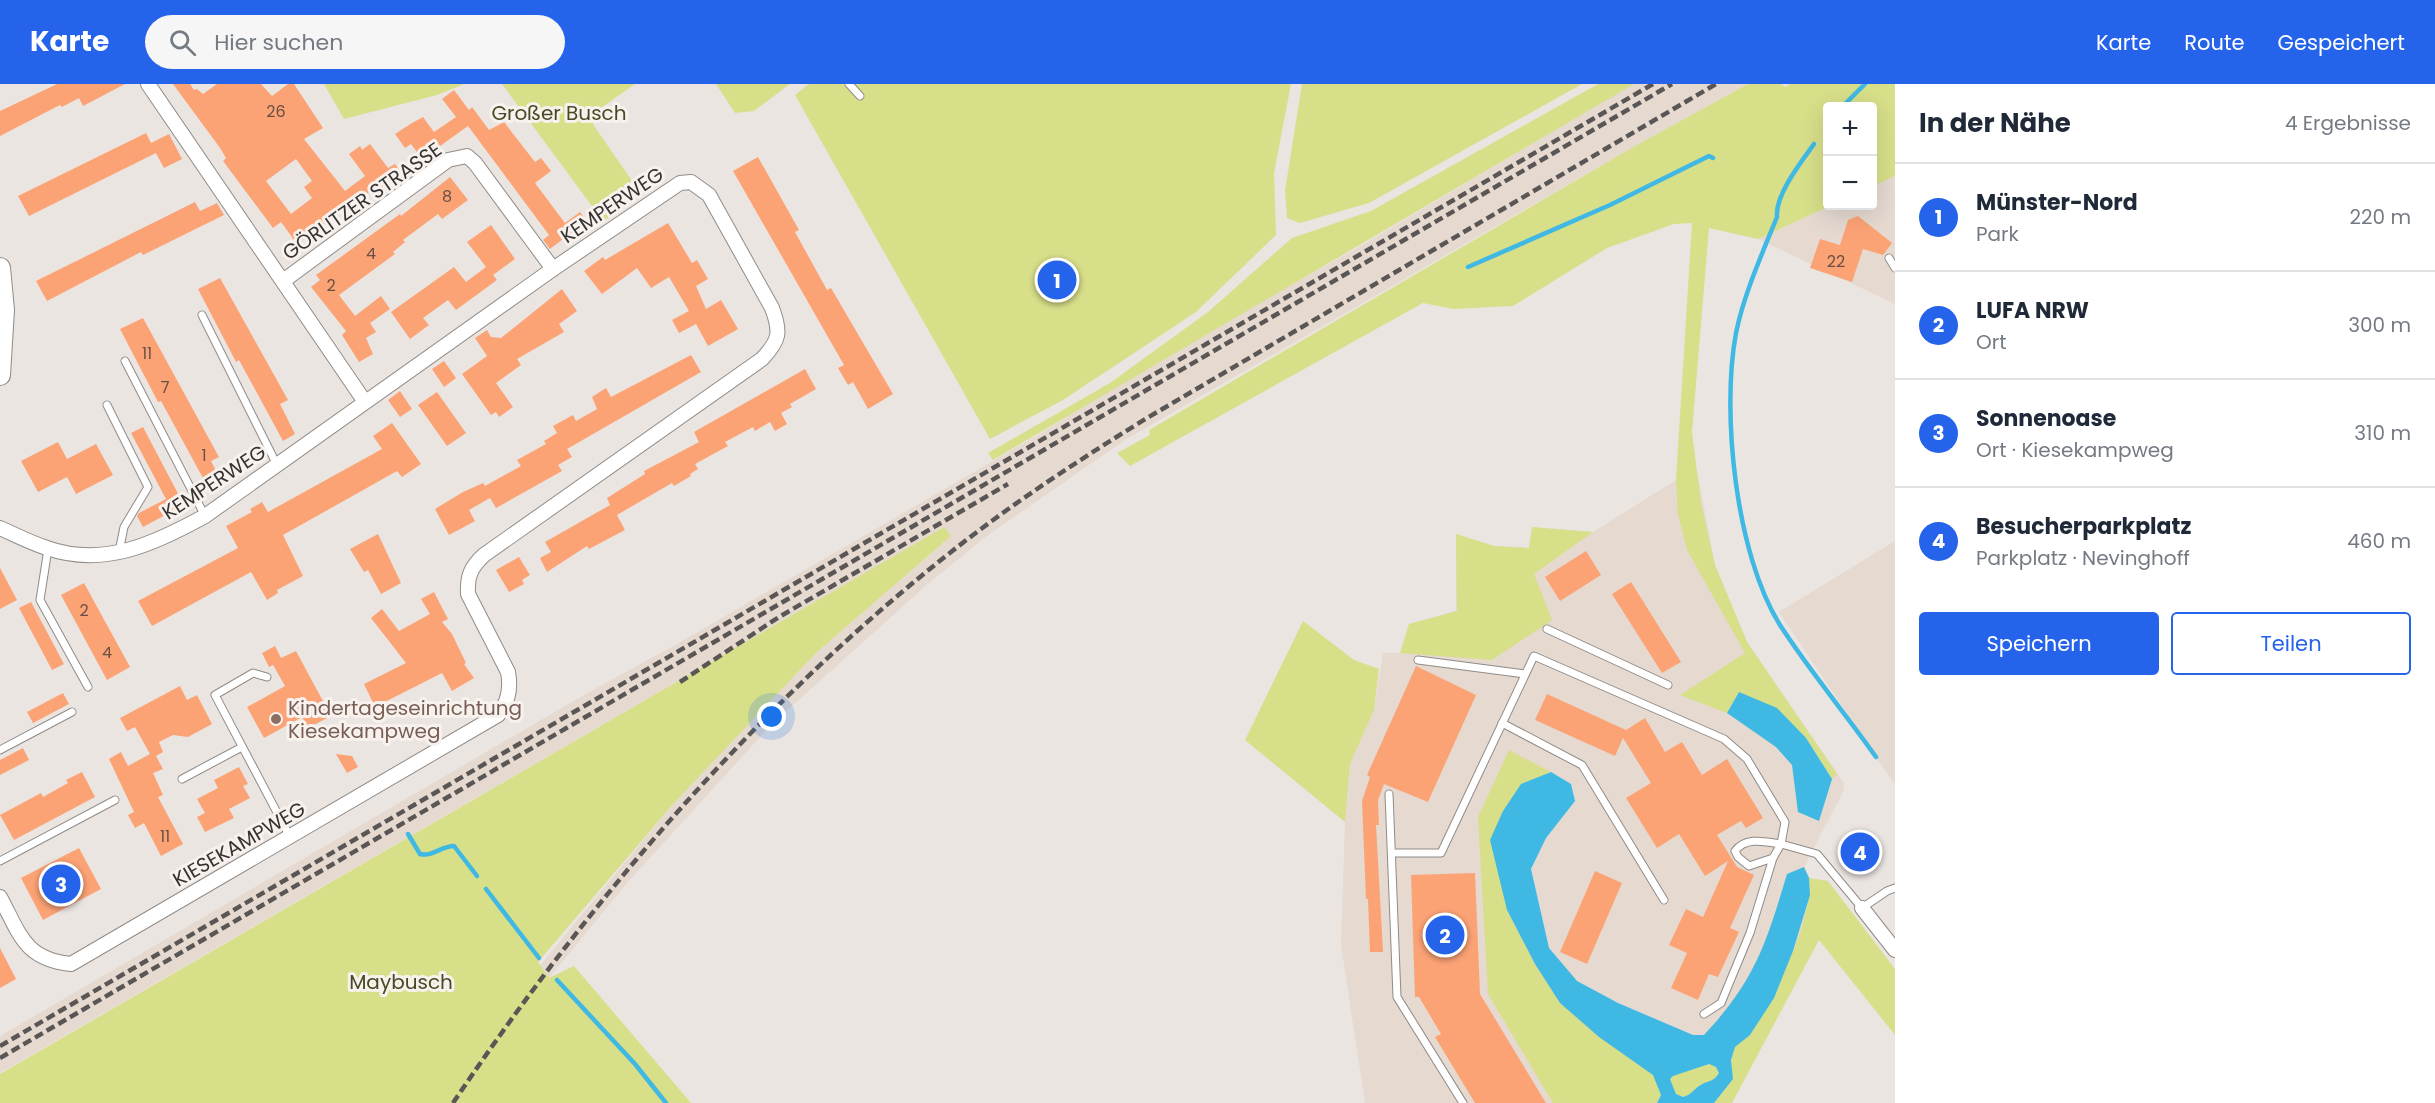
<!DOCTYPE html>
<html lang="de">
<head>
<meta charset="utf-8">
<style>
	:root { --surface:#fff; --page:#f6f6f7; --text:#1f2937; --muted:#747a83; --line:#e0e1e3; --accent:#2563eb }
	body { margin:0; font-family:Poppins,sans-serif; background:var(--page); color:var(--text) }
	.controls { position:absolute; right:18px; top:18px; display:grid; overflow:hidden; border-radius:6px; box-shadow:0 6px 24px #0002 }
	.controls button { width:54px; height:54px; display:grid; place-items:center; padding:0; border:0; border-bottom:2px solid var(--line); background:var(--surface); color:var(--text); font:30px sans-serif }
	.you { position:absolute; left:772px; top:633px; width:21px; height:21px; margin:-15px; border:4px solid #fff; border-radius:50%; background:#1a73e8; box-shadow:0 0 0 9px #1a73e833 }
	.badge { display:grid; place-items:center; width:39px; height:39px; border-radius:50%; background:var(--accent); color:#fff; font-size:20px; font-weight:700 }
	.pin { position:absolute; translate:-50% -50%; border:3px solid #fff; box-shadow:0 2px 6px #0006 }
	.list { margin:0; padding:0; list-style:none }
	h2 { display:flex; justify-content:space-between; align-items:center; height:78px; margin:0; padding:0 24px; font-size:26px }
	h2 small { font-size:20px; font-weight:400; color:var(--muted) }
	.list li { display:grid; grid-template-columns:39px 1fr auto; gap:18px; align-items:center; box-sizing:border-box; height:108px; padding:0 24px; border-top:2px solid var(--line) }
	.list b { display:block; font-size:22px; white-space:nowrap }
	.list p { margin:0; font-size:20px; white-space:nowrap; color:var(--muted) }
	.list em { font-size:20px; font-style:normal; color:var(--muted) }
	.actions { display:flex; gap:12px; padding:18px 24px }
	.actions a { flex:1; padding:14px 0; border:2px solid var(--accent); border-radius:6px; text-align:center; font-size:21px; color:var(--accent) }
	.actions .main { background:var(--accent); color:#fff }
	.icon { flex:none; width:33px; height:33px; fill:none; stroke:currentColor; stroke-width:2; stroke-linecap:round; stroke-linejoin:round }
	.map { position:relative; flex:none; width:1895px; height:1019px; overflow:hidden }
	header { display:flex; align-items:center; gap:36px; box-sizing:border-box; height:84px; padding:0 30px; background:var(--accent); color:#fff }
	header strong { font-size:28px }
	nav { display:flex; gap:33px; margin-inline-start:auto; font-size:21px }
	.search { width:420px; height:54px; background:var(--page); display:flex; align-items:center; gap:15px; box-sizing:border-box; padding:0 21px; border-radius:33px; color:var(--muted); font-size:22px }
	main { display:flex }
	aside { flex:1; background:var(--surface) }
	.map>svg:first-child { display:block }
</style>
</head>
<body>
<header>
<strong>Karte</strong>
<div class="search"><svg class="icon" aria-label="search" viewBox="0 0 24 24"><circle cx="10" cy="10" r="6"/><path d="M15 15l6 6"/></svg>Hier suchen</div>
<nav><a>Karte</a><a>Route</a><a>Gespeichert</a></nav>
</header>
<main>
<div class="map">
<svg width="1895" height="1019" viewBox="0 0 1895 1019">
	<rect width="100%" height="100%" fill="#ebe5e1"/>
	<g fill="#e5d9d0">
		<polygon points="1632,0 1748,0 1635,62 1125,356 988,451 930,498 773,639 627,799 549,894 524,901 674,719 816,569 950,453 944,443 0,989 0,952 582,612 677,560 1043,348 1177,264 1359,163"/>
		<polygon points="1895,92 1895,220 1758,155 1830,122 1872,122 1873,102"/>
		<polygon points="1698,392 1715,481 1747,558 1844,699 1843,708 1804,783 1810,794 1828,797 1732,1019 1365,1019 1341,861 1345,738 1350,680 1374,626 1383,569 1400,569 1409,540 1456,527 1456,450 1494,462 1529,464 1532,443 1593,448 1676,396"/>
		<polygon points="1895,457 1895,701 1779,528"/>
	</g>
	<g fill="#d7df89">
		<polygon points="324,0 464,0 437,11 344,35"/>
		<polygon points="502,0 635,0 588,33 641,110 603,137"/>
		<polygon points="716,0 790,0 754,27 735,29"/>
		<polygon points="809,0 845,0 858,16 862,10 853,0 1291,0 1274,89 1276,151 1196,228 1063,316 990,355 795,11"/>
		<polygon points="1302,0 1582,0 1369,119 1300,139 1287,134 1285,107"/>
		<polygon points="1598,0 1634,0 993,376 988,369 1110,299 1208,228 1292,154 1371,127"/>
		<polygon points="1748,0 1781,0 1785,3 1790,0 1895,0 1895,92 1873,102 1872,22 1828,22 1828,122 1830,122 1758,155 1709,144 1692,348 1701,419 1715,481 1747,558 1837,690 1832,695 1806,654 1739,608 1727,629 1680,611 1745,569 1687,466 1678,430 1676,396 1692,139 1674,140 1607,164 1513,222 1453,225 1423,219 1130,382 1117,369 1150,351 1149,346 1635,62"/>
		<polygon points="944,443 951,452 816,569 674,719 538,878 549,894 574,882 691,1019 0,1019 0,990"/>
		<polygon points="1532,443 1593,448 1534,490 1552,536 1492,576 1400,569 1409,540 1457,527 1456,450 1494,462 1529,464"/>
		<polygon points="1303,537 1354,576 1379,585 1374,626 1350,680 1345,738 1245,656"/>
		<polygon points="1509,666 1551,688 1521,700 1507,826 1535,880 1560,919 1654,991 1661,1011 1657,1019 1553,1019 1488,910 1478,733"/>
		<path d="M1809 794 1828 797 1895 885V951L1819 856 1732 1019H1714L1733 995C1732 985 1729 972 1735 963 1739 957 1748 955 1752 948 1776 906 1812 842 1809 794Z"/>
		<path d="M1709 980 1716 983 1719 989C1713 999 1707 996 1699 1002 1693 1006 1691 1011 1683 1013L1676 1010 1670 995 1673 991Z"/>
	</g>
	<g fill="#3fb9e4" fill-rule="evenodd">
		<polygon points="1739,608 1777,624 1806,654 1832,695 1819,737 1798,728 1792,681 1776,663 1727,629"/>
		<path d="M1551 688 1571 700 1575 717 1546 754 1531 785 1549 864 1577 897 1618 919 1693 951H1704C1755 896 1766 860 1787 790L1804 783 1809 794 1810 811 1793 867 1774 914 1750 951 1735 963 1731 976 1733 995 1714 1019H1657L1661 1011 1653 991 1599 953 1560 919 1535 880 1507 826 1490 756 1503 727 1521 700ZM1709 980 1716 983 1719 989C1713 999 1707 996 1699 1002 1693 1006 1691 1011 1683 1013L1676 1010 1670 995 1673 992Z"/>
	</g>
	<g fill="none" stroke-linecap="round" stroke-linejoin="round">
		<g stroke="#3fb9e4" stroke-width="4.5">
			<polyline points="1843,22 1865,0"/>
			<path d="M1814 60C1801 78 1775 111 1777 133 1762 170 1744 210 1736 249 1721 329 1736 471 1780 541 1809 586 1845 629 1876 673"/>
			<polyline points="1468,183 1610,121 1709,72 1713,74"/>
			<path d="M408 750 420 770C433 773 441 762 454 762L477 792"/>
			<polyline points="486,805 539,874"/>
			<polyline points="557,896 635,980 666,1019"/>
		</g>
	</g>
	<g fill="#fca376" fill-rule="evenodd">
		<polygon points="57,0 125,0 83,22 79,14 62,23 60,21 0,52 0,27"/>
		<path d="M173 0H190L194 6 197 5 203 10 217 0H261L272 12 288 0H294L323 44 304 55 345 107 365 92 349 70 360 62 362 66 370 60 388 84 395 80 402 90 381 105 379 101 297 160 281 138 273 144 223 77 226 74 220 64ZM296 75 312 97 304 103 312 114 291 130 266 97Z"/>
		<polygon points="454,6 469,26 472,23 489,46 504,38 535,78 541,74 551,87 535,99 565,139 580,128 587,137 550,165 543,156 549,151 468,42 422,75 411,60 405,64 395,50 412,39 423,33 434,48 456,33 442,15"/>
		<polygon points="146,49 151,59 169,50 182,75 164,84 151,60 156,69 29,132 18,112"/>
		<polygon points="758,73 799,146 795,148 827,206 831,204 893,310 868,325 853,298 848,301 838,284 844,281 733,87"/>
		<polygon points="450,93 468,116 442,135 438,130 403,156 405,158 393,168 395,170 339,211 355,232 381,212 390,225 370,239 376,248 366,254 373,270 359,278 342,251 346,247 311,203 320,196 316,191 400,130 401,132"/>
		<polygon points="195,118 200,127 217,119 224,131 143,171 141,168 47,217 36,197"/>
		<polygon points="1858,132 1892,159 1883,171 1863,165 1852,198 1810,184 1820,155 1840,161 1848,136"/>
		<polygon points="668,139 692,179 697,176 708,195 696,202 706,225 721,216 738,245 708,262 696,240 679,249 672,236 689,227 669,193 651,204 637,184 602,210 584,187 603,173 605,176"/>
		<polygon points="491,141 515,175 493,191 497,196 456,226 448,216 423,234 429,241 410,255 391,228 454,183 466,198 486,183 467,158"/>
		<polygon points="220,194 288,316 280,320 295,350 283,357 239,276 236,278 198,205"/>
		<polygon points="562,205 577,227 559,240 564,248 517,275 521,281 496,299 513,323 499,333 496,328 491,331 462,290 487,272 475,254 487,246 491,253 501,254"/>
		<polygon points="143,234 219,373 211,377 223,401 210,407 161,317 158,318 120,245"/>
		<polygon points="691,271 701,288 567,365 572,373 558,381 562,387 496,424 490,414 469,426 475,437 449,451 435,425 463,408 483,399 485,402 521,382 517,376 546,360 544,357 557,349 553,342 573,331 576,337 597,325 592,313 606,304 611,313"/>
		<polygon points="444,277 456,294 444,303 432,285"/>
		<polygon points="805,285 816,305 790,320 792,323 781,329 787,340 775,347 770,338 755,347 753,343 725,358 728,362 695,380 698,385 690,390 691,392 674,402 672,399 617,431 625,446 589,465 587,462 547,488 540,474 551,468 545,458 610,421 607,414 645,390 644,387 699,358 694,348"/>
		<polygon points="400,307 412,325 400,333 388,316"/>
		<polygon points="437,308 466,349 447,362 418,321"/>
		<polygon points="392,339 421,380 402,393 397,387 283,451 303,492 277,506 278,509 267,516 251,488 152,542 138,517 238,464 226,442 252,428 250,425 262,418 268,428 382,365 373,352"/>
		<polygon points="143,343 184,421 143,443 137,432 139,429 166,415 131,349"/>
		<polygon points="58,358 67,375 96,360 113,391 76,410 67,393 38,408 21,377"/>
		<polygon points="378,450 401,499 381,510 368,486 364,488 350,465"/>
		<polygon points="1586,467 1601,491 1560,517 1545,493"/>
		<polygon points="519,473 530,491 522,496 524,500 509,508 496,486"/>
		<polygon points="0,484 17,516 0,525"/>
		<polygon points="1631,498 1681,578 1662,589 1612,510"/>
		<polygon points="84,499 130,583 107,596 61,511"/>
		<polygon points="434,508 448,535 442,538 452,550 466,579 464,580 474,594 452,607 442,589 375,623 364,600 406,579 371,534 382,525 399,547 430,530 421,515"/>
		<polygon points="31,518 64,580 52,586 19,524"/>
		<polygon points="275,562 281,574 296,567 331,632 308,644 302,633 264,654 247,623 285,602 273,581 269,583 262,569"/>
		<polygon points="1416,582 1476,611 1428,718 1384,700 1378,716 1379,741 1376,741 1383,868 1370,868 1368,815 1371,815 1366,815 1362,717 1370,693 1367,691"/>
		<polygon points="180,602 187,616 197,611 212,640 188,653 173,651 159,658 163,668 156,672 163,685 153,689 163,711 158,713 183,760 161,772 144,739 135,744 128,731 134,728 109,675 121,668 128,682 150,670 135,643 127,647 120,634"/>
		<polygon points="63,609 69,620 33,639 27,628"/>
		<polygon points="1547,610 1626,646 1645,634 1665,668 1682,658 1702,691 1727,675 1763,734 1746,744 1741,737 1717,751 1737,783 1754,791 1730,844 1739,848 1718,893 1709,890 1698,916 1671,904 1687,869 1669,861 1686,825 1703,833 1728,777 1705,792 1679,750 1657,764 1626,714 1651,699 1623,654 1615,672 1535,636"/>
		<polygon points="23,664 29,676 0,691 0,676"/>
		<polygon points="336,670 352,672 358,683 347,689"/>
		<polygon points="239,683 248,700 243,702 250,714 229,725 234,734 205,748 197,733 205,729 197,715 218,704 214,696"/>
		<polygon points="82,688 95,713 14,756 0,731 41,709 43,713 68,699 66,696"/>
		<polygon points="79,764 101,805 43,836 21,794"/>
		<polygon points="1595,787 1622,799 1587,880 1560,868"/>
		<polygon points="1475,789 1480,910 1546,1019 1475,1019 1435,953 1441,950 1419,913 1415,913 1411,791"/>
		<polygon points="0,864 16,895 0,904"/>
	</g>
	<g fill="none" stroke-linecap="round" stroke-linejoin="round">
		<g stroke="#908b87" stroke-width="9">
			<g id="lane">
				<polyline points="849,0 860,12"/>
				<polyline points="1889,174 1895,184"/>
				<polyline points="202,231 277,381"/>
				<polyline points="125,277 205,432"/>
				<polyline points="107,321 148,403 124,443 119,468"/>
				<polyline points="48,465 40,516 88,603"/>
				<polyline points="1547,545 1668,601"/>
				<polyline points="1418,576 1525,590"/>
				<polyline points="267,593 253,589 215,611 290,753"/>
				<polyline points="1502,639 1582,681 1664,816"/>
				<polyline points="0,666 72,628"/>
				<polyline points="182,695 242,663"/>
				<polyline points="1389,710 1397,913 1463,1019"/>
				<polyline points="1392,769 1441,769 1534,572 1724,655 1747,675 1785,738 1781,760 1817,770 1862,824 1887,807 1895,804"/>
				<polyline points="0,777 115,716"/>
				<path d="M1704 930 1721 919 1750 849 1773 774 1781 760C1766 758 1746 752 1735 767L1738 773 1749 782 1773 774"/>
			</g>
		</g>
		<g stroke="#908b87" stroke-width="16">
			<g id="street">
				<polyline points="148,0 365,318"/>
				<polyline points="283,197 448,76 467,72 475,79 553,185"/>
				<path d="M0 444C16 451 31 459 47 464 104 484 156 459 205 432L553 185 680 99 691 98 709 111 772 224C781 248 780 256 762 275L484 471C471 483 467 492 468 510L508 588C511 604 509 618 498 631L71 880C24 875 20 850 0 813"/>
				<polyline points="1862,824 1895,866"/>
			</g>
		</g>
		<g stroke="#908b87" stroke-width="22">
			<polyline id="secondary" points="0,184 4,226 0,291"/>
		</g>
		<use href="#lane" stroke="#fff" stroke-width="7"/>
		<use href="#street" stroke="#fff" stroke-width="14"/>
		<use href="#secondary" stroke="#fff" stroke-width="20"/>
		<g stroke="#5a5655" stroke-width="4.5" stroke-dasharray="9 4.5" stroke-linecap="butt">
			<polyline points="680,598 779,533 1008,400"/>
			<polyline points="0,962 1653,0"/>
			<polyline points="0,974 1672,0"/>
			<path d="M453 1019C591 814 757 621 951 468 1013 419 1079 376 1147 334L1716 0"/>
		</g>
	</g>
	<circle fill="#8d6e63" stroke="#f8f2ee" stroke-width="2" cx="276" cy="635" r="6"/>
	<g text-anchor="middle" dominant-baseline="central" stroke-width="6" stroke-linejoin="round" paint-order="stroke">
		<g font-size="16" fill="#684f43">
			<text x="276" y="27">26</text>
			<text x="447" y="112">8</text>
			<text x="371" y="169">4</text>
			<text x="1836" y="177">22</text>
			<text x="331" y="201">2</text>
			<text x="147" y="269">11</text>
			<text x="165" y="303">7</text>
			<text x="204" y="371">1</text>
			<text x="84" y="526">2</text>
			<text x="107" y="568">4</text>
			<text x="165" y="752">11</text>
		</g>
		<g font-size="20" fill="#474a22" stroke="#f8f2ee">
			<text x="559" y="29">Großer Busch</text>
			<text x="401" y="898">Maybusch</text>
		</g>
		<g font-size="20" fill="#363332" stroke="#f8f2ee">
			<text transform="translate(362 117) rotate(-35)">GÖRLITZER STRASSE</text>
			<text transform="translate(612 121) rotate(-34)">KEMPERWEG</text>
			<text transform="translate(214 398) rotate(-33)">KEMPERWEG</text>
			<text transform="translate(239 760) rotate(-30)">KIESEKAMPWEG</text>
		</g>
		<g font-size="20" fill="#785e54" stroke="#f8f2ee" text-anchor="start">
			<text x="288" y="624">Kindertageseinrichtung<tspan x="288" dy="23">Kiesekampweg</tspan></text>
		</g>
	</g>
</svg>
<div class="controls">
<button>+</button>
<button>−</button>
</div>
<div class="you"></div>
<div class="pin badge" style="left:1057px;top:196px">1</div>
<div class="pin badge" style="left:1445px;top:851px">2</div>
<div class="pin badge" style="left:61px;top:800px">3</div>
<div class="pin badge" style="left:1860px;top:768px">4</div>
</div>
<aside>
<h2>In der Nähe<small>4 Ergebnisse</small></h2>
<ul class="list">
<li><span class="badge">1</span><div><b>Münster-Nord</b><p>Park</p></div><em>220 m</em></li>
<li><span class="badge">2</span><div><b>LUFA NRW</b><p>Ort</p></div><em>300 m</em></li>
<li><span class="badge">3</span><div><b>Sonnenoase</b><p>Ort · Kiesekampweg</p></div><em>310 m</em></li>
<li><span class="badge">4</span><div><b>Besucherparkplatz</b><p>Parkplatz · Nevinghoff</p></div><em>460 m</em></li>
</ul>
<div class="actions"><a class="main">Speichern</a><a>Teilen</a></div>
</aside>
</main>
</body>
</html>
